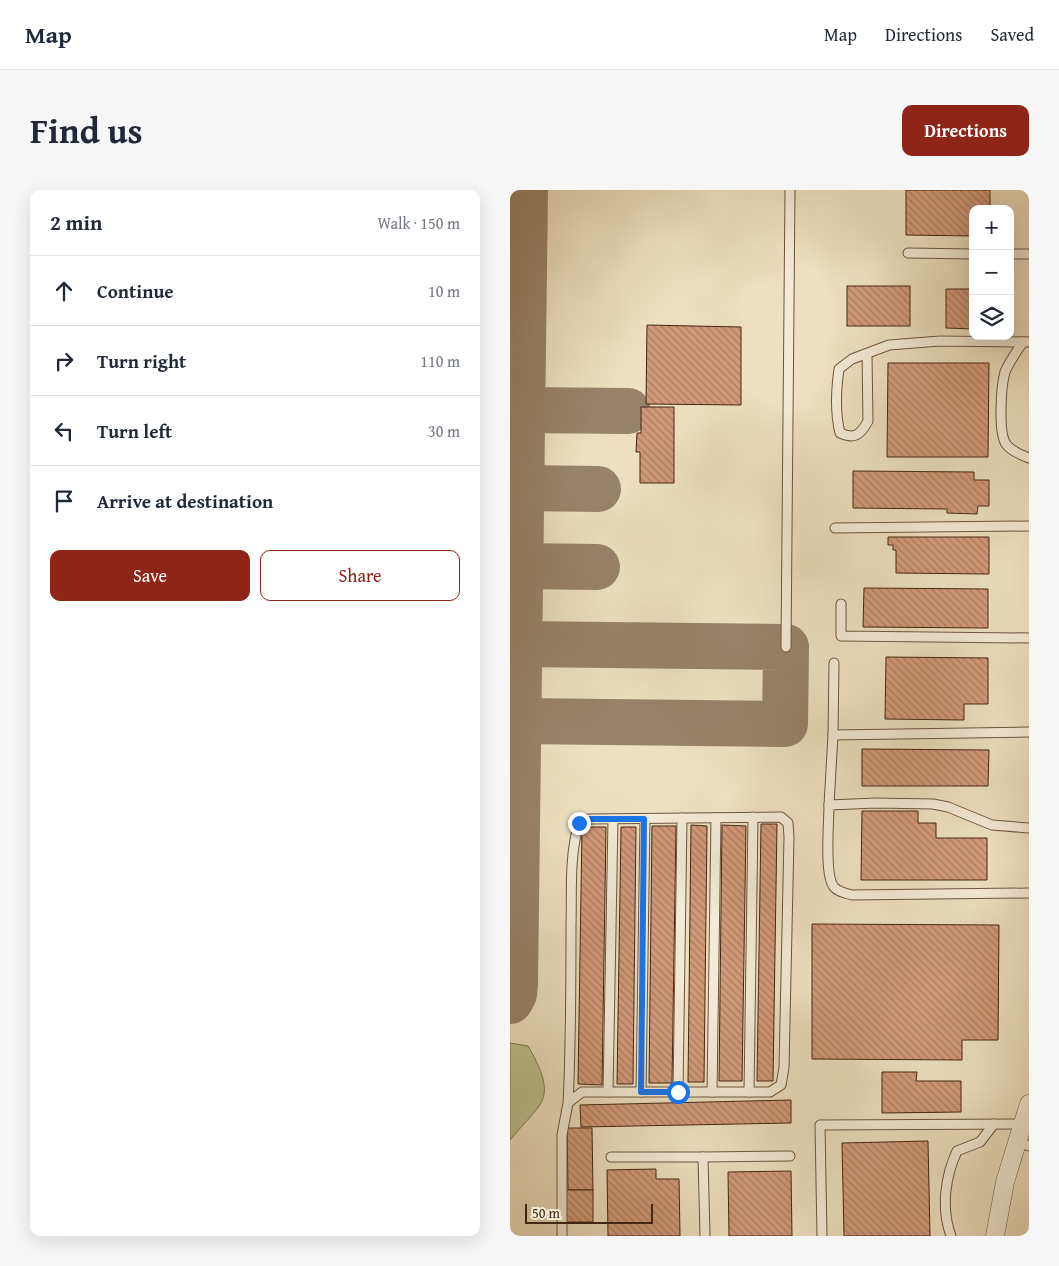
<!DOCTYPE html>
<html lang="en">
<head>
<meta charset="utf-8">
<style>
	:root { --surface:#fff; --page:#f6f6f7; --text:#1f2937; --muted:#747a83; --line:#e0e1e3; --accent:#8f2418 }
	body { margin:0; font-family:"Gentium Book Plus",serif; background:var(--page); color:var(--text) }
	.controls { position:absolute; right:15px; top:15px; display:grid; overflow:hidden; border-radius:10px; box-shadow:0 5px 20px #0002 }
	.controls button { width:45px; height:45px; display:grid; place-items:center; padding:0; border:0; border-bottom:1px solid var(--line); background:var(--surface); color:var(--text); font:25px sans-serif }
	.scale { position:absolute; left:15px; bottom:12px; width:128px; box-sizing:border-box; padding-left:5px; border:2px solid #442613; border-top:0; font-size:14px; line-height:18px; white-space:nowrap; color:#442613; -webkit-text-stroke:4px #f3ead5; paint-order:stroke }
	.stop { position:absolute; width:15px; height:15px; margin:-11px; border:4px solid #1a73e8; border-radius:50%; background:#fff }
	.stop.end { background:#1a73e8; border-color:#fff; box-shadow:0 1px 5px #0008 }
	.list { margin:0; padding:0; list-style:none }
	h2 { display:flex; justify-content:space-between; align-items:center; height:65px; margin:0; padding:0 20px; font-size:21px }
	h2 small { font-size:16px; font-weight:400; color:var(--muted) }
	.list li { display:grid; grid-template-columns:32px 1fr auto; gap:15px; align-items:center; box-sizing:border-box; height:70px; padding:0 20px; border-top:1px solid var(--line) }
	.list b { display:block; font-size:19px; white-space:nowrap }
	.list em { font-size:16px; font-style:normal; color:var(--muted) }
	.actions { display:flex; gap:10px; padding:15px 20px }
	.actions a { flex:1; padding:11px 0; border:1px solid var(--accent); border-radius:10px; text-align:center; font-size:18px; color:var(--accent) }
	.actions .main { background:var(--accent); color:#fff }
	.icon { flex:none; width:28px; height:28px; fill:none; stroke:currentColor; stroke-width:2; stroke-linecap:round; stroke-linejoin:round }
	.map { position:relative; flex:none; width:519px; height:1046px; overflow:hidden; border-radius:10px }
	header { display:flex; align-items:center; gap:30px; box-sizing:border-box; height:70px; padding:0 25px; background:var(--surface); border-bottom:1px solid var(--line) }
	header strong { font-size:24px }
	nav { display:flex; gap:28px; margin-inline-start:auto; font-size:18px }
	.intro { display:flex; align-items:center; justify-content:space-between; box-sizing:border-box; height:120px; padding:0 30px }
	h1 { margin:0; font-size:35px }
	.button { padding:12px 22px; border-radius:10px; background:var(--accent); color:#fff; font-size:18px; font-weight:700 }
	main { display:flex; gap:30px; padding:0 30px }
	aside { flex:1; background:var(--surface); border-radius:10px; box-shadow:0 5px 20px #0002 }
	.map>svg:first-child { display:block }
</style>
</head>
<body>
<header>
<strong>Map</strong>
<nav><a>Map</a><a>Directions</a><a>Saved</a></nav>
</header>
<div class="intro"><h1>Find us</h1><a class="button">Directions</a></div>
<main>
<aside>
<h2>2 min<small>Walk · 150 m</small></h2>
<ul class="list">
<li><svg class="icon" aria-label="ahead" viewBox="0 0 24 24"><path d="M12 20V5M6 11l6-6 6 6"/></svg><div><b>Continue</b></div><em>10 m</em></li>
<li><svg class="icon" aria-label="right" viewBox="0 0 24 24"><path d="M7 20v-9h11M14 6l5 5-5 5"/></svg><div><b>Turn right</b></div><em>110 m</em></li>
<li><svg class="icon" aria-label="left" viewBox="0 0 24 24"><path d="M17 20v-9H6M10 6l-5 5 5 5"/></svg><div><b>Turn left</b></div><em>30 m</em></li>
<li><svg class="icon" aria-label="arrive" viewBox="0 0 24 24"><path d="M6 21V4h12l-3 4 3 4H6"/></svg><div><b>Arrive at destination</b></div></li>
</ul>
<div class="actions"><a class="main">Save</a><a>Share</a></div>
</aside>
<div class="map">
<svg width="519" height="1046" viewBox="0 0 519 1046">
	<defs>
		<pattern id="building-back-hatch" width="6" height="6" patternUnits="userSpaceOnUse" patternTransform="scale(1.25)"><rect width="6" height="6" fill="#d1997a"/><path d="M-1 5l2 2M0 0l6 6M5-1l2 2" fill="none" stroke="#ab7d63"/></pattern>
	</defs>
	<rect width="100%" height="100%" fill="#eddfbf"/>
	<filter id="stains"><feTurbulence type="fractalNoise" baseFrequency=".004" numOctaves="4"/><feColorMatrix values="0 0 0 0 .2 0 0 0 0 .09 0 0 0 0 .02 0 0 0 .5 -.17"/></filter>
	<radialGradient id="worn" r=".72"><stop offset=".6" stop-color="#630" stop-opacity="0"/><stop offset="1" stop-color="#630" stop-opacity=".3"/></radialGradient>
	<g fill="#bcc190" stroke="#807452">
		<polygon points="0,0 5,0 0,436"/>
		<path d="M0 853 18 856C26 870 40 894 32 911 28 920 7 941 0 950Z"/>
	</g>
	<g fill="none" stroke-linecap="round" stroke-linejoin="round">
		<g stroke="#988269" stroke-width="46">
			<polyline points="12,220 118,221"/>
			<polyline points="11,298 88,299"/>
			<polyline points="10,376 87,377"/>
			<polyline points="8,531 275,534 276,457 9,454"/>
			<polyline points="0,811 4,804 5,794 15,0"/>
		</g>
	</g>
	<g fill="url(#building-back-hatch)" stroke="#442613">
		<polygon points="396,0 480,0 480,19 463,19 463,46 396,45"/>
		<rect x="337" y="96" width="63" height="40"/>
		<polygon points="436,99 463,99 463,139 436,138"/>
		<polygon points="137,135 231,137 231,215 136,214"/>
		<polygon points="378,173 479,173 478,267 377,267"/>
		<polygon points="131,217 164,217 164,293 130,293 130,262 126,262 127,243 131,243"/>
		<polygon points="343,281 464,282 464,290 479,290 479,316 468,316 467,324 437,323 437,319 343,318"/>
		<polygon points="378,347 479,347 479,384 386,383 386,360 383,360 383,355 378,355"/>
		<polygon points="354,398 478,399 478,438 353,437"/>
		<polygon points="376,467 478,468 478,514 454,514 454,530 375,529"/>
		<polygon points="352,559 479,560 478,596 352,596"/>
		<polygon points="352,621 408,621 408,633 426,633 426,648 477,648 477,690 351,690"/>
		<polygon points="251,634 267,634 263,891 247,891"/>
		<polygon points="181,635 197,636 194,892 178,892"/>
		<polygon points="212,635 236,636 232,891 209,891"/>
		<polygon points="142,636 166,636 162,893 139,893"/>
		<polygon points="72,637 96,637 92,895 68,894"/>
		<polygon points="111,637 126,637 123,894 107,894"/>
		<polygon points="302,734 489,735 488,850 452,850 452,870 302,869"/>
		<polygon points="372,882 407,882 406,891 451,891 451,922 372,923"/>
		<polygon points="281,910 281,933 71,937 70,915"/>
		<polygon points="57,938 82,938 83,1000 58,1000"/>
		<polygon points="418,951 420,1046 334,1046 332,953"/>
		<polygon points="146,979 146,989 169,989 170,1046 98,1046 97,980"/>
		<polygon points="281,981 282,1046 219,1046 218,982"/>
		<rect x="54" y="1000" width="29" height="32"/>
	</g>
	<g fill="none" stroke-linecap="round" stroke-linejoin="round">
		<g stroke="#6e543e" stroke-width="11">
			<g id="lane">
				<polyline points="398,63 463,64"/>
				<polyline points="500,64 519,64"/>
				<path d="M513 152C507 161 499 172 495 182 491 196 488 243 496 254 501 261 511 265 519 268"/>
				<path d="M357 164 358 231C351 244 345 250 330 243 325 223 326 200 329 179L342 169 379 155 430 151 519 152"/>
				<polyline points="325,338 519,336"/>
				<polyline points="331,414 331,446 519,448"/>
				<polyline points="276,457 280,0"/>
				<polyline points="324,473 323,545 519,542"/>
				<polyline points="319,615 323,545"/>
				<path d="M519 638 482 635 438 617 423 614 366 613 319 615C319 632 314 686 324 697 328 702 335 703 342 705L519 703"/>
				<polyline points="98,902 103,629"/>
				<polyline points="131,902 135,629"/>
				<polyline points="168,902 172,628"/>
				<polyline points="202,902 206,628"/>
				<polyline points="239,902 243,627"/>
				<polyline points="507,951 519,956"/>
				<polyline points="101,967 193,967 195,1046"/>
				<polyline points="193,967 280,966"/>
				<path d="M52 1046V945L58 913 72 902H260L271 895 274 878 279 647 278 633 271 627 79 629 69 633C59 666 62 702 61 736 61 795 61 854 58 913"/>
				<polyline points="312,1046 310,935 512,934"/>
				<path d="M441 1046C431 1019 435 987 447 961L470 952 484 934"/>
			</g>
		</g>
		<g stroke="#6e543e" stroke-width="19">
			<polyline id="street" points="485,1046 495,992 519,914"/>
		</g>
		<use href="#lane" stroke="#f3ead5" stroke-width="9"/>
		<use href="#street" stroke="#f3ead5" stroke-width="18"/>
	</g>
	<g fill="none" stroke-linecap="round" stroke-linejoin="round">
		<polyline stroke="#1a73e8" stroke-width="6" points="69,633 79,629 134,629 131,902 168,902"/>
	</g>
	<rect width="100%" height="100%" filter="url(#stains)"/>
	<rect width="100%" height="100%" fill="url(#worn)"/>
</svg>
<div class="controls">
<button>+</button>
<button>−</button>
<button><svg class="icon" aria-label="layers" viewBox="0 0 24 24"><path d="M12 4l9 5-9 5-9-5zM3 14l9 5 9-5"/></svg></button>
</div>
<div class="scale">50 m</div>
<div class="stop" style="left:168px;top:902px"></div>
<div class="stop end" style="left:69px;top:633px"></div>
</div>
</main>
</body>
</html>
